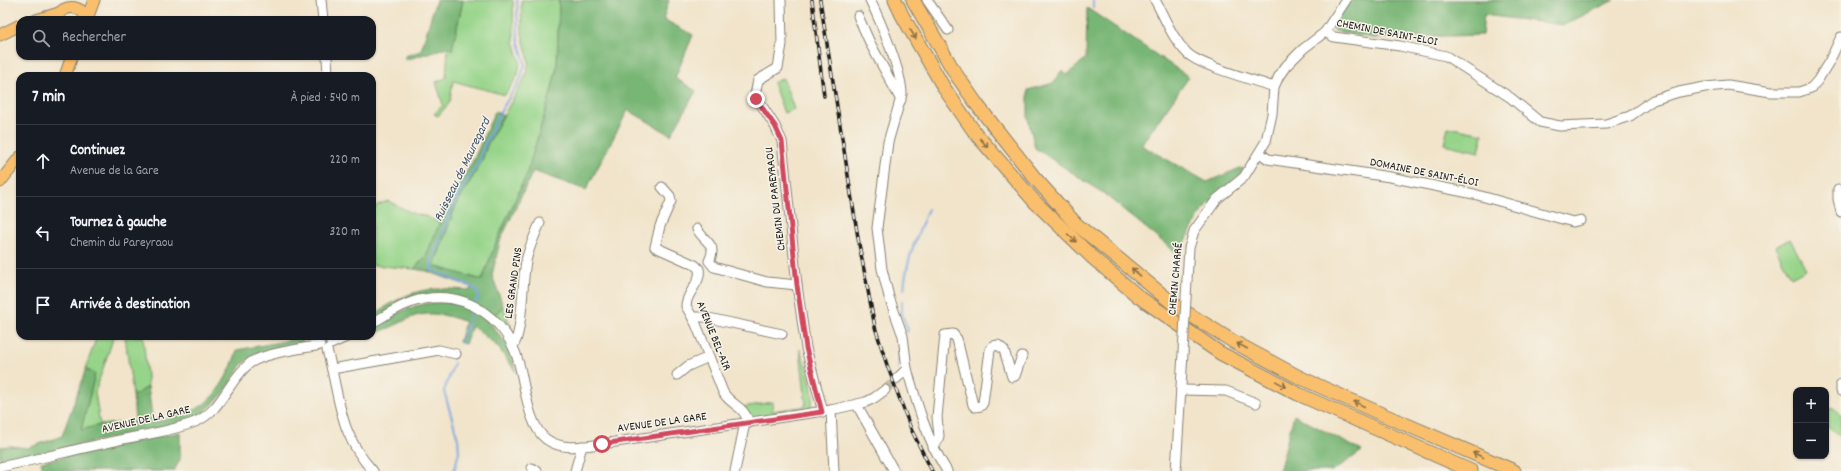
<!DOCTYPE html>
<html lang="fr">
<head>
<meta charset="utf-8">
<style>
	:root { --surface:#171b24; --page:#20242c; --text:#f1f3f6; --muted:#9ea1a6; --line:#363941 }
	body { margin:0; font-family:Dekko,sans-serif; background:var(--page); color:var(--text) }
	.controls { position:absolute; right:12px; bottom:12px; display:grid; overflow:hidden; border-radius:8px; box-shadow:0 1px 3px #0004 }
	.controls button { width:36px; height:36px; display:grid; place-items:center; padding:0; border:0; border-bottom:1px solid var(--line); background:var(--surface); color:var(--text); font:20px sans-serif }
	.stop { position:absolute; width:12px; height:12px; margin:-9px; border:3px solid #d1495b; border-radius:50%; background:#fff }
	.stop.end { background:#d1495b; border-color:#fff; box-shadow:0 1px 4px #0008 }
	.list { margin:0; padding:0; list-style:none }
	h2 { display:flex; justify-content:space-between; align-items:center; height:52px; margin:0; padding:0 16px; font-size:17px }
	h2 small { font-size:13px; font-weight:400; color:var(--muted) }
	.list li { display:grid; grid-template-columns:26px 1fr auto; gap:12px; align-items:center; box-sizing:border-box; height:72px; padding:0 16px; border-top:1px solid var(--line) }
	.list b { display:block; font-size:15px; white-space:nowrap }
	.list p { margin:0; font-size:13px; white-space:nowrap; color:var(--muted) }
	.list em { font-size:13px; font-style:normal; color:var(--muted) }
	.icon { flex:none; width:22px; height:22px; fill:none; stroke:currentColor; stroke-width:2; stroke-linecap:round; stroke-linejoin:round }
	.map { position:relative; flex:none; width:1841px; height:471px; overflow:hidden }
	.search { position:absolute; background:var(--surface); box-shadow:0 1px 3px #0004; left:16px; top:16px; width:360px; height:44px; display:flex; align-items:center; gap:10px; box-sizing:border-box; padding:0 14px; border-radius:12px; color:var(--muted); font-size:15px }
	.panel { position:absolute; background:var(--surface); box-shadow:0 1px 3px #0004; left:16px; top:72px; width:360px; height:268px; border-radius:12px }
	.map>svg:first-child { display:block }
</style>
</head>
<body>
<div class="map">
<svg width="1841" height="471" viewBox="0 0 1841 471">
	<rect width="100%" height="100%" fill="#f7f3e8"/>
	<filter id="ink" filterUnits="userSpaceOnUse"><feTurbulence type="fractalNoise" baseFrequency=".025" numOctaves="2"/><feDisplacementMap in="SourceGraphic" scale="8" xChannelSelector="R" yChannelSelector="G"/><feConvolveMatrix kernelMatrix="1 2 1 2 8 2 1 2 1" color-interpolation-filters="sRGB"/></filter>
	<filter id="wash" filterUnits="userSpaceOnUse"><feTurbulence type="fractalNoise" baseFrequency=".012" numOctaves="4" result="noise"/><feDisplacementMap in="SourceGraphic" scale="16" xChannelSelector="R" yChannelSelector="G"/><feGaussianBlur stdDeviation="0.9" result="paint"/><feColorMatrix in="noise" values="0 0 0 0 0 0 0 0 0 0 0 0 0 0 0 0 0 1.4 0 .05"/><feComposite in="paint" operator="in"/></filter>
	<g filter="url(#wash)">
		<rect width="100%" height="100%" fill="#f1e4ca"/>
		<g fill="#96d489" stroke="#597852">
			<polygon points="463,0 513,0 514,41 520,61 518,75 505,95 453,81 450,102 438,116 434,114 443,105 436,82 446,78 448,47 452,49"/>
			<polygon points="521,0 559,0 557,67 550,96 527,173 496,243 482,280 434,266 455,207 482,161 487,145 525,77 529,62 522,34"/>
			<polygon points="783,78 794,109 784,113 773,83"/>
			<polygon points="1448,127 1483,134 1479,152 1444,144"/>
			<polygon points="388,201 414,214 425,216 440,223 426,256 414,269 372,265 372,211 377,205"/>
			<polygon points="1790,239 1806,269 1791,277 1775,247"/>
			<polygon points="503,306 512,330 509,333 494,316"/>
			<polygon points="97,336 114,336 95,392 100,425 81,430 95,375 86,369 87,364"/>
			<polygon points="125,336 143,336 148,387 133,396"/>
			<path d="M800 349C805 365 820 397 808 411L759 419 752 417 743 407 773 402 772 411 802 407 806 405Z"/>
			<polygon points="1832,407 1841,414 1841,437 1826,426 1826,415"/>
		</g>
		<g fill="#78b675" stroke="#4a6948">
			<polygon points="436,0 463,0 452,50 448,47 405,60 405,56 421,51"/>
			<path d="M559 0H669L663 19 693 35 675 78 696 91 671 135 628 110 586 190 533 171 500 241 492 275 503 306 494 316 431 296 372 319V316C411 289 423 287 470 290L471 287 427 271 414 269 426 256 447 205 474 159 495 111 503 116 487 145 482 161 455 207 434 266 482 280 496 243 527 173 550 96 557 67Z"/>
			<polygon points="1348,0 1614,0 1564,25 1484,15 1482,35 1373,38 1335,31 1331,26"/>
			<path d="M1087 8 1189 77 1141 145 1207 182 1240 168 1244 169C1232 184 1219 192 1208 204 1195 220 1188 237 1179 255L1103 193 1035 148 1028 118V90L1053 83 1062 70 1067 75 1086 58Z"/>
			<path d="M442 302 459 304 475 311 488 320 510 349 516 372 497 346 472 326 465 344 459 342 465 322C449 315 428 310 410 318 397 324 386 331 372 333V327C398 312 411 304 442 302Z"/>
			<path d="M301 338 303 342 253 356 241 365 224 393 202 414 179 423 0 462V447L11 446 28 448 62 436 86 369 95 374 81 430 100 425 135 421 133 396 148 387 153 423C166 419 180 416 192 411 215 402 231 372 237 350Z"/>
			<polygon points="1294,415 1362,451 1333,471 1278,471 1280,468"/>
			<polygon points="180,432 180,459 174,471 44,471 41,462"/>
		</g>
		<g fill="none" stroke-linecap="round" stroke-linejoin="round">
			<g stroke="#77a6e0" stroke-width="2">
				<polyline points="1093,7 1093,0"/>
				<path d="M904 289C907 257 916 239 928 209"/>
				<polyline points="902,301 902,314 908,330 907,332"/>
				<polyline points="475,303 479,296 475,288 431,270 431,264 448,217 458,195 479,161 484,146 501,111 521,78 525,63 518,39 517,0"/>
				<polyline points="898,336 900,349 898,368"/>
				<polyline points="461,343 473,309"/>
				<polyline points="454,471 459,452 458,439 444,391 454,363"/>
			</g>
		</g>
	</g>
	<g filter="url(#ink)">
		<g fill="none" stroke-linecap="round" stroke-linejoin="round">
			<polyline stroke="#c6bca7" stroke-width="9" stroke-dasharray="9 4.5" stroke-linecap="butt" points="885,390 896,379"/>
			<g stroke="#868073" stroke-width="11">
				<g id="minor">
					<polyline points="321,0 323,20"/>
					<polyline points="781,0 782,44 778,68 758,80 755,95 775,126 782,141 797,285 806,348 823,412"/>
					<path d="M870 0C880 20 902 73 902 94L888 142 877 228 882 269 889 297 903 336 907 369 896 379"/>
					<polyline points="927,0 948,30"/>
					<path d="M1155 0C1165 18 1172 38 1187 53 1200 66 1254 80 1274 87"/>
					<polyline points="858,16 871,45 901,100"/>
					<polyline points="1325,32 1334,37 1400,46 1446,56 1511,98 1540,122 1560,126 1606,124 1630,116 1653,100 1679,92 1705,87 1728,85 1771,92 1799,92 1811,88 1818,80 1830,60 1841,37"/>
					<polyline points="327,56 328,76"/>
					<polyline points="1260,153 1268,159 1390,177 1474,194 1573,222 1581,220"/>
					<path d="M662 187 670 196 671 201 660 226 655 247 695 265 699 269C702 283 686 292 686 306L696 324 723 392C731 406 743 404 749 423"/>
					<polyline points="1838,189 1838,199 1841,212"/>
					<path d="M697 229C705 243 718 244 709 261L714 267 767 282 797 285"/>
					<polyline points="1187,280 1189,248 1194,231 1217,199 1244,177 1266,141 1272,114 1274,87 1279,76 1286,66 1303,49 1325,32 1346,0"/>
					<polyline points="693,317 704,317 782,334"/>
					<path d="M372 323C388 314 405 302 424 299 469 291 508 321 519 364 525 385 528 426 546 439 562 451 584 446 602 444L831 410 866 402 874 398 885 390"/>
					<polyline points="331,344 349,336"/>
					<path d="M513 346C523 333 522 281 526 261 529 247 535 235 540 223"/>
					<path d="M327 350C340 396 338 434 373 471"/>
					<polyline points="332,369 439,350 456,354"/>
					<path d="M907 369C917 404 927 440 947 471"/>
					<polyline points="677,375 688,366 709,357"/>
					<polyline points="1841,384 1841,391"/>
					<polyline points="1181,390 1226,391 1256,403"/>
					<polyline points="857,405 894,471"/>
					<polyline points="831,410 834,471"/>
					<polyline points="933,447 937,442 939,436 937,417 945,335 953,334 957,339 973,405 975,407 981,406 983,403 990,350 993,346 998,345 1004,350 1012,377 1015,376 1022,356"/>
					<path d="M0 467C39 459 77 449 115 441 141 435 170 432 195 422 222 411 228 380 250 363 264 353 301 349 320 345"/>
					<polyline points="532,468 537,471"/>
					<polyline points="575,471 582,446"/>
					<polyline points="735,471 745,423"/>
					<polyline points="1176,471 1183,353"/>
				</g>
			</g>
			<g stroke="#868073" stroke-width="13">
				<g id="major">
					<polyline points="87,19 94,0"/>
					<polyline points="36,20 59,13"/>
					<path d="M56 20C60 7 73 4 83 12L87 20"/>
					<polyline points="0,35 20,25"/>
					<polyline points="65,76 72,56"/>
					<polyline points="0,182 20,157"/>
				</g>
			</g>
			<g stroke="#868073" stroke-width="15">
				<g id="highway">
					<polyline points="895,0 902,15 944,88 976,134 1035,202 1093,258 1139,297 1220,353 1298,394 1471,471"/>
					<polyline points="913,0 955,73 978,106 1034,177 1076,224 1176,306 1234,342 1299,377 1386,416 1514,471"/>
				</g>
			</g>
			<use href="#minor" stroke="#fff" stroke-width="9"/>
			<use href="#major" stroke="#f9bf6c" stroke-width="11"/>
			<use href="#highway" stroke="#f9bf6c" stroke-width="13"/>
			<g stroke="#1c1c1c" stroke-width="3.5">
				<g id="rail">
					<polyline points="812,0 824,96"/>
					<polyline points="820,0 859,244 875,327 887,365 911,429 932,471"/>
				</g>
			</g>
			<use href="#rail" stroke="#f7f3e8" stroke-width="2" stroke-dasharray="6" stroke-linecap="butt"/>
			<g stroke="#868073" stroke-width="11" stroke-linecap="butt">
				<polyline id="minor-bridge" points="1183,353 1187,280"/>
			</g>
			<use href="#minor-bridge" stroke="#fff" stroke-width="9"/>
		</g>
		<defs><path id="oneway-shaft" d="M-6 0H5M1.5-3L5.5 0L1.5 3" fill="none" stroke-width="1.6" stroke-linecap="round" stroke-linejoin="round"/></defs>
		<g stroke="#8a6e44">
			<use href="#oneway-shaft" transform="translate(913 34) rotate(59)"/>
			<use href="#oneway-shaft" transform="translate(984 143) rotate(49)"/>
			<use href="#oneway-shaft" transform="translate(1072 238) rotate(42)"/>
			<use href="#oneway-shaft" transform="translate(1136 272) rotate(-139)"/>
			<use href="#oneway-shaft" transform="translate(1242 346) rotate(-152)"/>
			<use href="#oneway-shaft" transform="translate(1281 384) rotate(29)"/>
			<use href="#oneway-shaft" transform="translate(1359 404) rotate(-155)"/>
			<use href="#oneway-shaft" transform="translate(1478 455) rotate(-156)"/>
		</g>
	</g>
	<g fill="none" stroke-linecap="round" stroke-linejoin="round" filter="url(#ink)">
		<polyline stroke="#d1495b" stroke-width="5" points="602,444 822,412 806,348 797,285 782,141 775,126 756,99"/>
	</g>
	<g text-anchor="middle" dominant-baseline="central" stroke-width="3" stroke-linejoin="round" paint-order="stroke">
		<g font-size="12" fill="#1c1c1c" stroke="#f7f3e8">
			<text transform="translate(1387 33) rotate(11)">CHEMIN DE SAINT-ELOI</text>
			<text transform="translate(1424 173) rotate(11)">DOMAINE DE SAINT-ÉLOI</text>
			<text transform="translate(776 199) rotate(-97)">CHEMIN DU PAREYRAOU</text>
			<text transform="translate(1176 279) rotate(-85)">CHEMIN CHARRÉ</text>
			<text transform="translate(514 283) rotate(-82)">LES GRAND PINS</text>
			<text transform="translate(713 336) rotate(68)">AVENUE BEL-AIR</text>
			<text transform="translate(146 420) rotate(-13)">AVENUE DE LA GARE</text>
			<text transform="translate(662 423) rotate(-8)">AVENUE DE LA GARE</text>
		</g>
		<g font-size="13" font-style="italic" fill="#40536a" stroke="#f7f3e8">
			<text transform="translate(463 170) rotate(-64)">Ruisseau de Mauregard</text>
		</g>
	</g>
</svg>
<div class="controls">
<button>+</button>
<button>−</button>
</div>
<div class="stop" style="left:602px;top:444px"></div>
<div class="stop end" style="left:756px;top:99px"></div>
<div class="search"><svg class="icon" aria-label="search" viewBox="0 0 24 24"><circle cx="10" cy="10" r="6"/><path d="M15 15l6 6"/></svg>Rechercher</div>
<section class="panel">
<h2>7 min<small>À pied · 540 m</small></h2>
<ul class="list">
<li><svg class="icon" aria-label="ahead" viewBox="0 0 24 24"><path d="M12 20V5M6 11l6-6 6 6"/></svg><div><b>Continuez</b><p>Avenue de la Gare</p></div><em>220 m</em></li>
<li><svg class="icon" aria-label="left" viewBox="0 0 24 24"><path d="M17 20v-9H6M10 6l-5 5 5 5"/></svg><div><b>Tournez à gauche</b><p>Chemin du Pareyraou</p></div><em>320 m</em></li>
<li><svg class="icon" aria-label="arrive" viewBox="0 0 24 24"><path d="M6 21V4h12l-3 4 3 4H6"/></svg><div><b>Arrivée à destination</b></div></li>
</ul>
</section>
</div>
</body>
</html>
